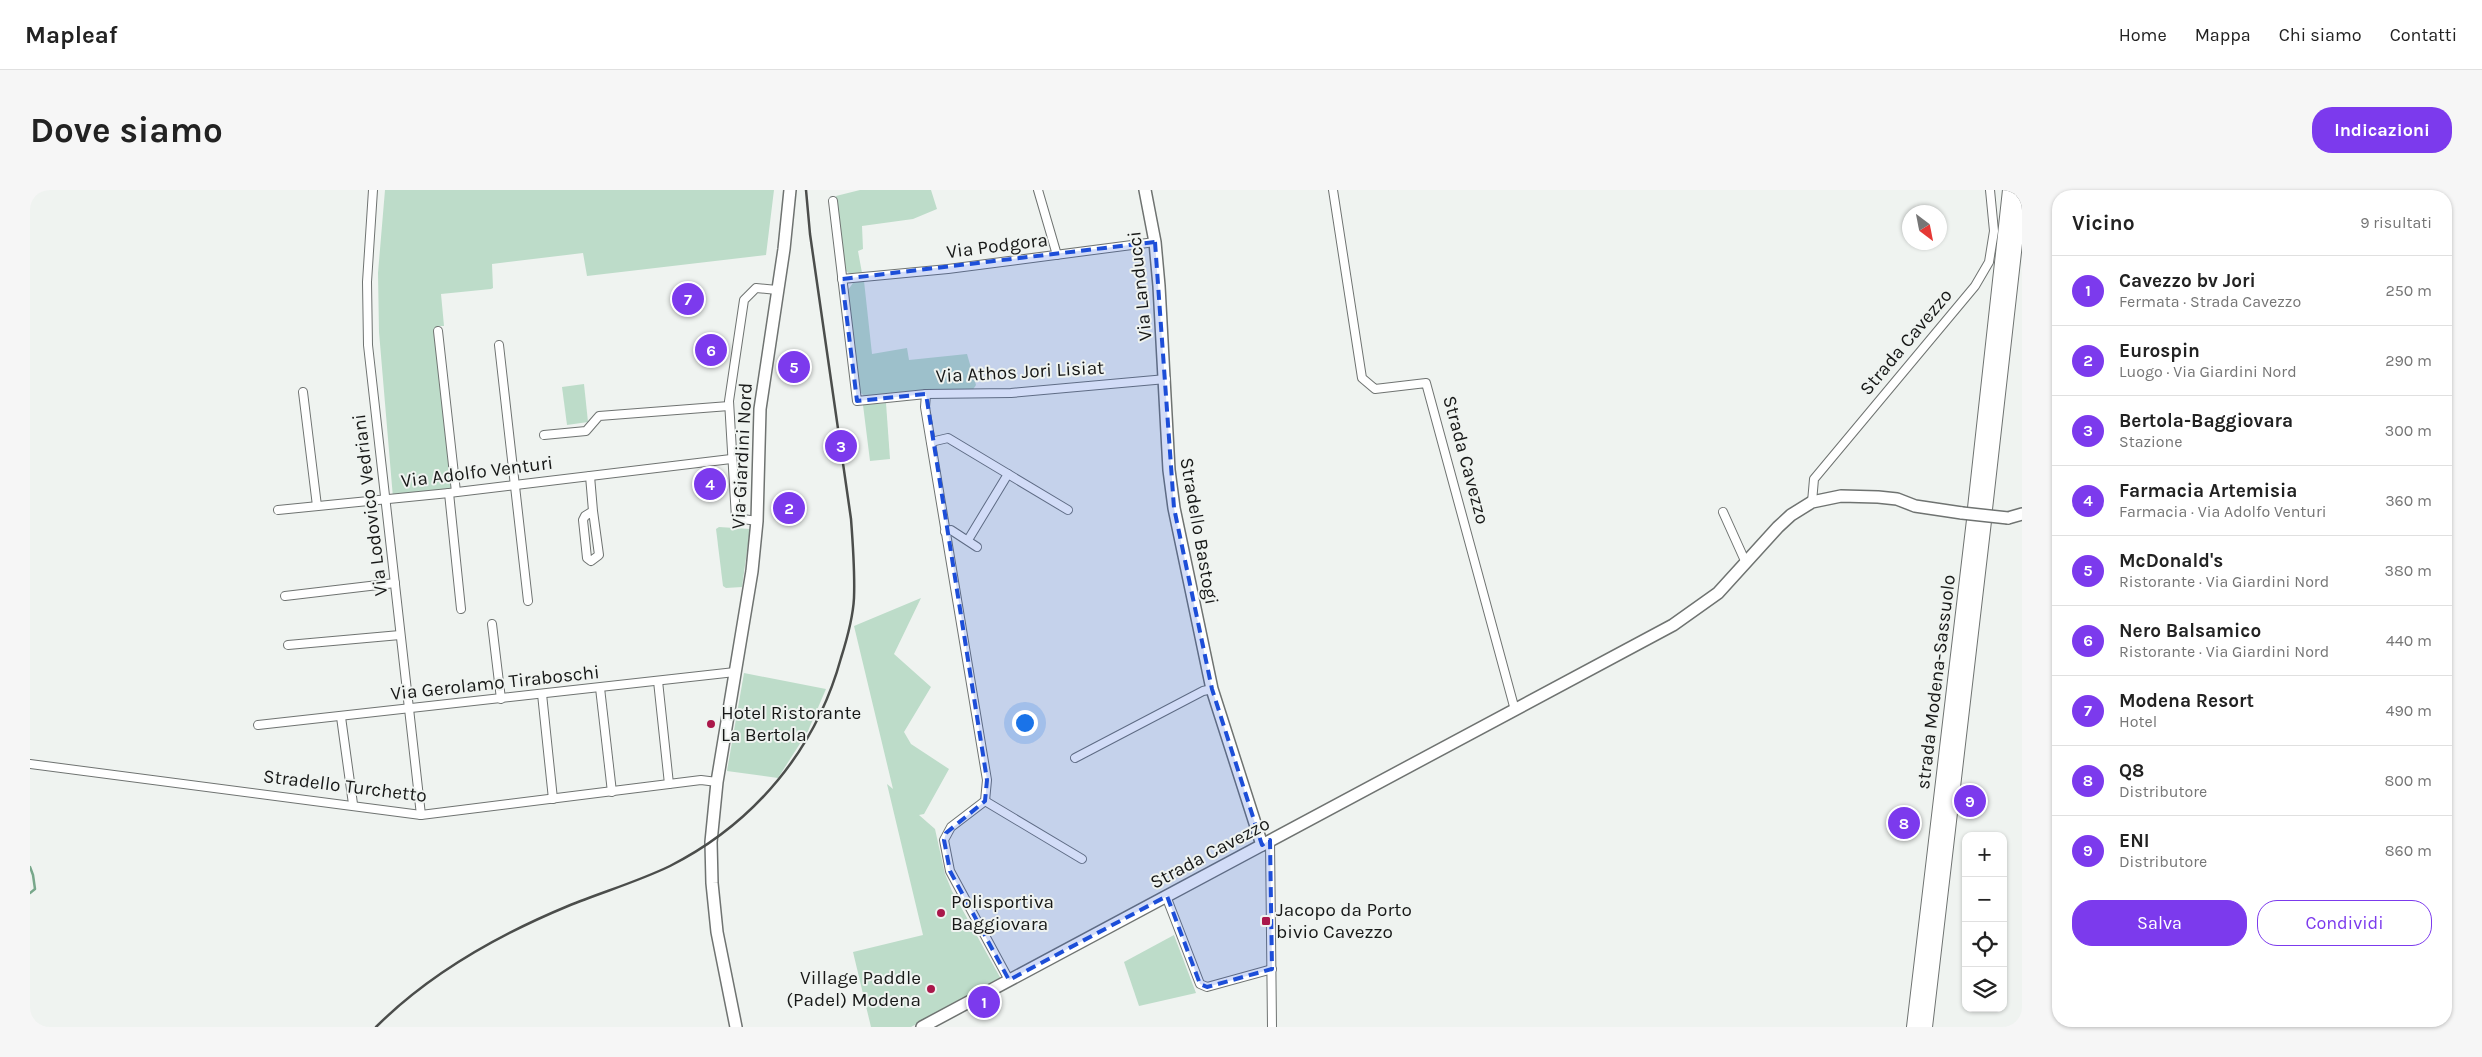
<!DOCTYPE html>
<html lang="it">
<head>
<meta charset="utf-8">
<style>
	:root { --surface:#fff; --page:#f6f6f6; --text:#222; --muted:#767676; --line:#e0e0e0; --accent:#7c3aed }
	body { margin:0; font-family:Karla,sans-serif; background:var(--page); color:var(--text) }
	.controls { position:absolute; right:15px; bottom:15px; display:grid; overflow:hidden; border-radius:10px; box-shadow:0 1px 4px #0004 }
	.controls button { width:45px; height:45px; display:grid; place-items:center; padding:0; border:0; border-bottom:1px solid var(--line); background:var(--surface); color:var(--text); font:25px sans-serif }
	.compass { position:absolute; left:1872px; top:15px; width:45px; height:45px; border-radius:50%; background:var(--surface); box-shadow:0 1px 4px #0004; rotate:148deg }
	.you { position:absolute; left:994px; top:532px; width:18px; height:18px; margin:-12px; border:4px solid #fff; border-radius:50%; background:#1a73e8; box-shadow:0 0 0 8px #1a73e833 }
	.badge { display:grid; place-items:center; width:32px; height:32px; border-radius:50%; background:var(--accent); color:#fff; font-size:16px; font-weight:700 }
	.pin { position:absolute; translate:-50% -50%; border:2px solid #fff; box-shadow:0 1px 5px #0006 }
	.list { margin:0; padding:0; list-style:none }
	h2 { display:flex; justify-content:space-between; align-items:center; height:65px; margin:0; padding:0 20px; font-size:21px }
	h2 small { font-size:16px; font-weight:400; color:var(--muted) }
	.list li { display:grid; grid-template-columns:32px 1fr auto; gap:15px; align-items:center; box-sizing:border-box; height:70px; padding:0 20px; border-top:1px solid var(--line) }
	.list b { display:block; font-size:19px; white-space:nowrap }
	.list p { margin:0; font-size:16px; white-space:nowrap; color:var(--muted) }
	.list em { font-size:16px; font-style:normal; color:var(--muted) }
	.actions { display:flex; gap:10px; padding:15px 20px }
	.actions a { flex:1; padding:11px 0; border:1px solid var(--accent); border-radius:20px; text-align:center; font-size:18px; color:var(--accent) }
	.actions .main { background:var(--accent); color:#fff }
	.icon { flex:none; width:28px; height:28px; fill:none; stroke:currentColor; stroke-width:2; stroke-linecap:round; stroke-linejoin:round }
	.map { position:relative; flex:none; width:1992px; height:837px; overflow:hidden; border-radius:20px }
	header { display:flex; align-items:center; gap:30px; box-sizing:border-box; height:70px; padding:0 25px; background:var(--surface); border-bottom:1px solid var(--line) }
	header strong { font-size:24px }
	nav { display:flex; gap:28px; margin-inline-start:auto; font-size:18px }
	.intro { display:flex; align-items:center; justify-content:space-between; box-sizing:border-box; height:120px; padding:0 30px }
	h1 { margin:0; font-size:35px }
	.button { padding:12px 22px; border-radius:20px; background:var(--accent); color:#fff; font-size:18px; font-weight:700 }
	main { display:flex; gap:30px; padding:0 30px }
	aside { flex:1; background:var(--surface); border-radius:20px; box-shadow:0 1px 4px #0004 }
	.map>svg:first-child { display:block }
</style>
</head>
<body>
<header>
<strong>Mapleaf</strong>
<nav><a>Home</a><a>Mappa</a><a>Chi siamo</a><a>Contatti</a></nav>
</header>
<div class="intro"><h1>Dove siamo</h1><a class="button">Indicazioni</a></div>
<main>
<div class="map">
<svg width="1992" height="837" viewBox="0 0 1992 837">
	<rect width="100%" height="100%" fill="#eff3f0"/>
	<g fill="#bddcc9">
		<polygon points="355,0 744,0 736,65 557,86 553,63 462,74 463,98 461,99 411,104 414,136 407,136 426,302 363,308 349,142 348,83"/>
		<polygon points="830,0 901,0 907,19 883,29 832,36 833,59 828,61 832,83 821,85 816,81 806,6"/>
		<polygon points="834,91 842,164 877,158 879,170 937,164 946,195 942,201 889,200 834,206 830,202 818,100 823,93"/>
		<polygon points="554,194 558,232 537,235 532,197"/>
		<polygon points="856,213 860,269 840,271 833,215"/>
		<polygon points="689,337 720,339 712,397 696,398 693,396 686,339"/>
		<polygon points="891,408 864,464 901,497 874,542 881,554 919,579 894,624 889,625 905,639 915,684 922,701 971,789 881,837 841,837 823,762 893,745 857,594 863,599 824,436"/>
		<polygon points="714,483 796,499 778,541 748,588 697,581"/>
		<polygon points="1144,745 1166,803 1109,816 1094,772"/>
	</g>
	<g fill="none" stroke-linecap="round" stroke-linejoin="round">
		<polyline stroke="#77a78a" stroke-width="2.5" points="0,677 3,685 5,699 0,703"/>
		<g stroke="#6f7371" stroke-width="10">
			<g id="street">
				<polyline points="343,0 337,92 338,155 391,625"/>
				<polyline points="1008,0 1027,65"/>
				<polyline points="1303,0 1332,188 1345,199 1396,193 1485,520"/>
				<polyline points="803,11 827,211 896,204"/>
				<polyline points="812,89 918,79 1125,52"/>
				<polyline points="408,141 426,302"/>
				<polyline points="469,155 498,411"/>
				<polyline points="273,202 287,316"/>
				<polyline points="514,245 556,241 569,226 699,216"/>
				<polyline points="901,252 918,248 1038,320"/>
				<polyline points="560,286 563,321 555,326 553,330 557,368 561,371 569,365 563,321"/>
				<polyline points="419,303 431,419"/>
				<polyline points="1782,312 1784,289 1945,96 1959,72 1964,41 1960,0"/>
				<polyline points="248,320 419,303 701,269"/>
				<polyline points="1693,322 1716,373"/>
				<polyline points="727,331 706,328 699,211 714,110 726,98 747,100"/>
				<polyline points="915,342 921,340 947,357"/>
				<polyline points="938,350 978,284"/>
				<polyline points="255,406 365,393"/>
				<polyline points="462,434 471,509"/>
				<polyline points="258,455 370,445"/>
				<polyline points="628,491 639,594"/>
				<polyline points="570,498 582,602"/>
				<polyline points="512,504 523,609"/>
				<polyline points="311,527 323,614"/>
				<polyline points="228,535 705,482"/>
				<polyline points="1045,568 1173,501 1182,499"/>
				<polyline points="0,574 391,625 671,590 687,592"/>
				<polyline points="955,611 1052,669"/>
				<polyline points="1240,650 1242,837"/>
				<polyline points="1136,706 1170,794 1177,797 1242,779"/>
				<polyline points="979,790 920,681 914,650 921,637 955,611 957,590 895,217 896,204 981,203 1136,189"/>
			</g>
		</g>
		<g stroke="#6f7371" stroke-width="14">
			<g id="secondary">
				<polyline points="1115,0 1125,52 1129,96 1139,280 1144,318 1182,499 1232,655"/>
				<polyline points="1978,328 1992,324"/>
				<polyline points="706,837 687,742 682,693 681,652 687,592 722,381 727,331 730,219 754,59 760,0"/>
				<polyline points="892,837 1643,435 1688,403 1748,337 1761,325 1782,312 1811,306 1848,307 1867,309 1885,316 1932,323"/>
			</g>
		</g>
		<g stroke="#6f7371" stroke-width="16">
			<g id="highway">
				<polyline points="1945,318 1980,0"/>
				<polyline points="1955,319 1991,0"/>
				<polyline points="1884,837 1944,330"/>
				<polyline points="1895,837 1954,331"/>
			</g>
		</g>
		<use href="#street" stroke="#fff" stroke-width="8"/>
		<use href="#secondary" stroke="#fff" stroke-width="11"/>
		<use href="#highway" stroke="#fff" stroke-width="14"/>
		<path stroke="#4b4d4b" stroke-width="2.5" d="M346 837C400 783 468 745 538 716 572 702 607 692 640 676 725 633 786 559 811 468 817 449 823 428 824 408 825 382 823 355 821 329L780 44 776 0"/>
		<g stroke="#6f7371" stroke-width="14" stroke-linecap="butt">
			<polyline id="secondary-bridge" points="1932,323 1978,328"/>
		</g>
		<use href="#secondary-bridge" stroke="#fff" stroke-width="11"/>
	</g>
	<path fill="#1d4ed8" fill-opacity="0.2" stroke="#1d4ed8" stroke-width="4" stroke-dasharray="10 6" stroke-linejoin="round" d="M1125 52 1144 318 1182 499 1232 655 1240 650 1242 779 1177 797 1170 794 1137 706 979 790 920 681 914 650 916 643 955 611 957 590 896 204 827 211 812 89Z"/>
	<g fill="#aa174a" stroke="#eff3f0" stroke-width="2">
		<circle cx="681" cy="534" r="5"/>
		<circle cx="911" cy="723" r="5"/>
		<rect x="1231" y="726" width="10" height="10" rx="2.5"/>
		<circle cx="901" cy="799" r="5"/>
	</g>
	<g text-anchor="middle" dominant-baseline="central" stroke-width="4" stroke-linejoin="round" paint-order="stroke">
		<g font-size="19" fill="#171817" stroke="#eff3f0">
			<text transform="translate(967 56) rotate(-7)">Via Podgora</text>
			<text transform="translate(1110 96) rotate(-96)">Via Landucci</text>
			<text transform="translate(1876 152) rotate(-50)">Strada Cavezzo</text>
			<text transform="translate(990 182) rotate(-3)">Via Athos Jori Lisiat</text>
			<text transform="translate(712 266) rotate(-87)">Via Giardini Nord</text>
			<text transform="translate(1436 270) rotate(75)">Strada Cavezzo</text>
			<text transform="translate(447 282) rotate(-7)">Via Adolfo Venturi</text>
			<text transform="translate(340 315) rotate(-97)">Via Lodovico Vedriani</text>
			<text transform="translate(1169 341) rotate(80)">Stradello Bastogi</text>
			<text transform="translate(1906 492) rotate(-83)">strada Modena-Sassuolo</text>
			<text transform="translate(465 493) rotate(-6)">Via Gerolamo Tiraboschi</text>
			<text transform="translate(315 596) rotate(7)">Stradello Turchetto</text>
			<text transform="translate(1180 663) rotate(-28)">Strada Cavezzo</text>
		</g>
		<g font-size="19" fill="#171817" stroke="#eff3f0" text-anchor="start">
			<text x="691" y="523">Hotel Ristorante<tspan x="691" dy="22">La Bertola</tspan></text>
			<text x="921" y="712">Polisportiva<tspan x="921" dy="22">Baggiovara</tspan></text>
			<text x="1246" y="720">Jacopo da Porto<tspan x="1246" dy="22">bivio Cavezzo</tspan></text>
			<text x="891" y="788" text-anchor="end">Village Paddle<tspan x="891" dy="22">(Padel) Modena</tspan></text>
		</g>
	</g>
</svg>
<div class="controls">
<button>+</button>
<button>−</button>
<button><svg class="icon" aria-label="locate" viewBox="0 0 24 24"><circle cx="12" cy="12" r="6"/><path d="M12 2v4M12 18v4M2 12h4M18 12h4"/></svg></button>
<button><svg class="icon" aria-label="layers" viewBox="0 0 24 24"><path d="M12 4l9 5-9 5-9-5zM3 14l9 5 9-5"/></svg></button>
</div>
<svg class="compass" viewBox="-18 -18 36 36"><path d="M0-13l5 13h-10z" fill="#e53935"/><path d="M0 13l5-13h-10z" fill="#767676"/></svg>
<div class="you"></div>
<div class="pin badge" style="left:954px;top:812px">1</div>
<div class="pin badge" style="left:759px;top:318px">2</div>
<div class="pin badge" style="left:811px;top:256px">3</div>
<div class="pin badge" style="left:680px;top:294px">4</div>
<div class="pin badge" style="left:764px;top:177px">5</div>
<div class="pin badge" style="left:681px;top:160px">6</div>
<div class="pin badge" style="left:658px;top:109px">7</div>
<div class="pin badge" style="left:1874px;top:633px">8</div>
<div class="pin badge" style="left:1940px;top:611px">9</div>
</div>
<aside>
<h2>Vicino<small>9 risultati</small></h2>
<ul class="list">
<li><span class="badge">1</span><div><b>Cavezzo bv Jori</b><p>Fermata · Strada Cavezzo</p></div><em>250 m</em></li>
<li><span class="badge">2</span><div><b>Eurospin</b><p>Luogo · Via Giardini Nord</p></div><em>290 m</em></li>
<li><span class="badge">3</span><div><b>Bertola-Baggiovara</b><p>Stazione</p></div><em>300 m</em></li>
<li><span class="badge">4</span><div><b>Farmacia Artemisia</b><p>Farmacia · Via Adolfo Venturi</p></div><em>360 m</em></li>
<li><span class="badge">5</span><div><b>McDonald's</b><p>Ristorante · Via Giardini Nord</p></div><em>380 m</em></li>
<li><span class="badge">6</span><div><b>Nero Balsamico</b><p>Ristorante · Via Giardini Nord</p></div><em>440 m</em></li>
<li><span class="badge">7</span><div><b>Modena Resort</b><p>Hotel</p></div><em>490 m</em></li>
<li><span class="badge">8</span><div><b>Q8</b><p>Distributore</p></div><em>800 m</em></li>
<li><span class="badge">9</span><div><b>ENI</b><p>Distributore</p></div><em>860 m</em></li>
</ul>
<div class="actions"><a class="main">Salva</a><a>Condividi</a></div>
</aside>
</main>
</body>
</html>
